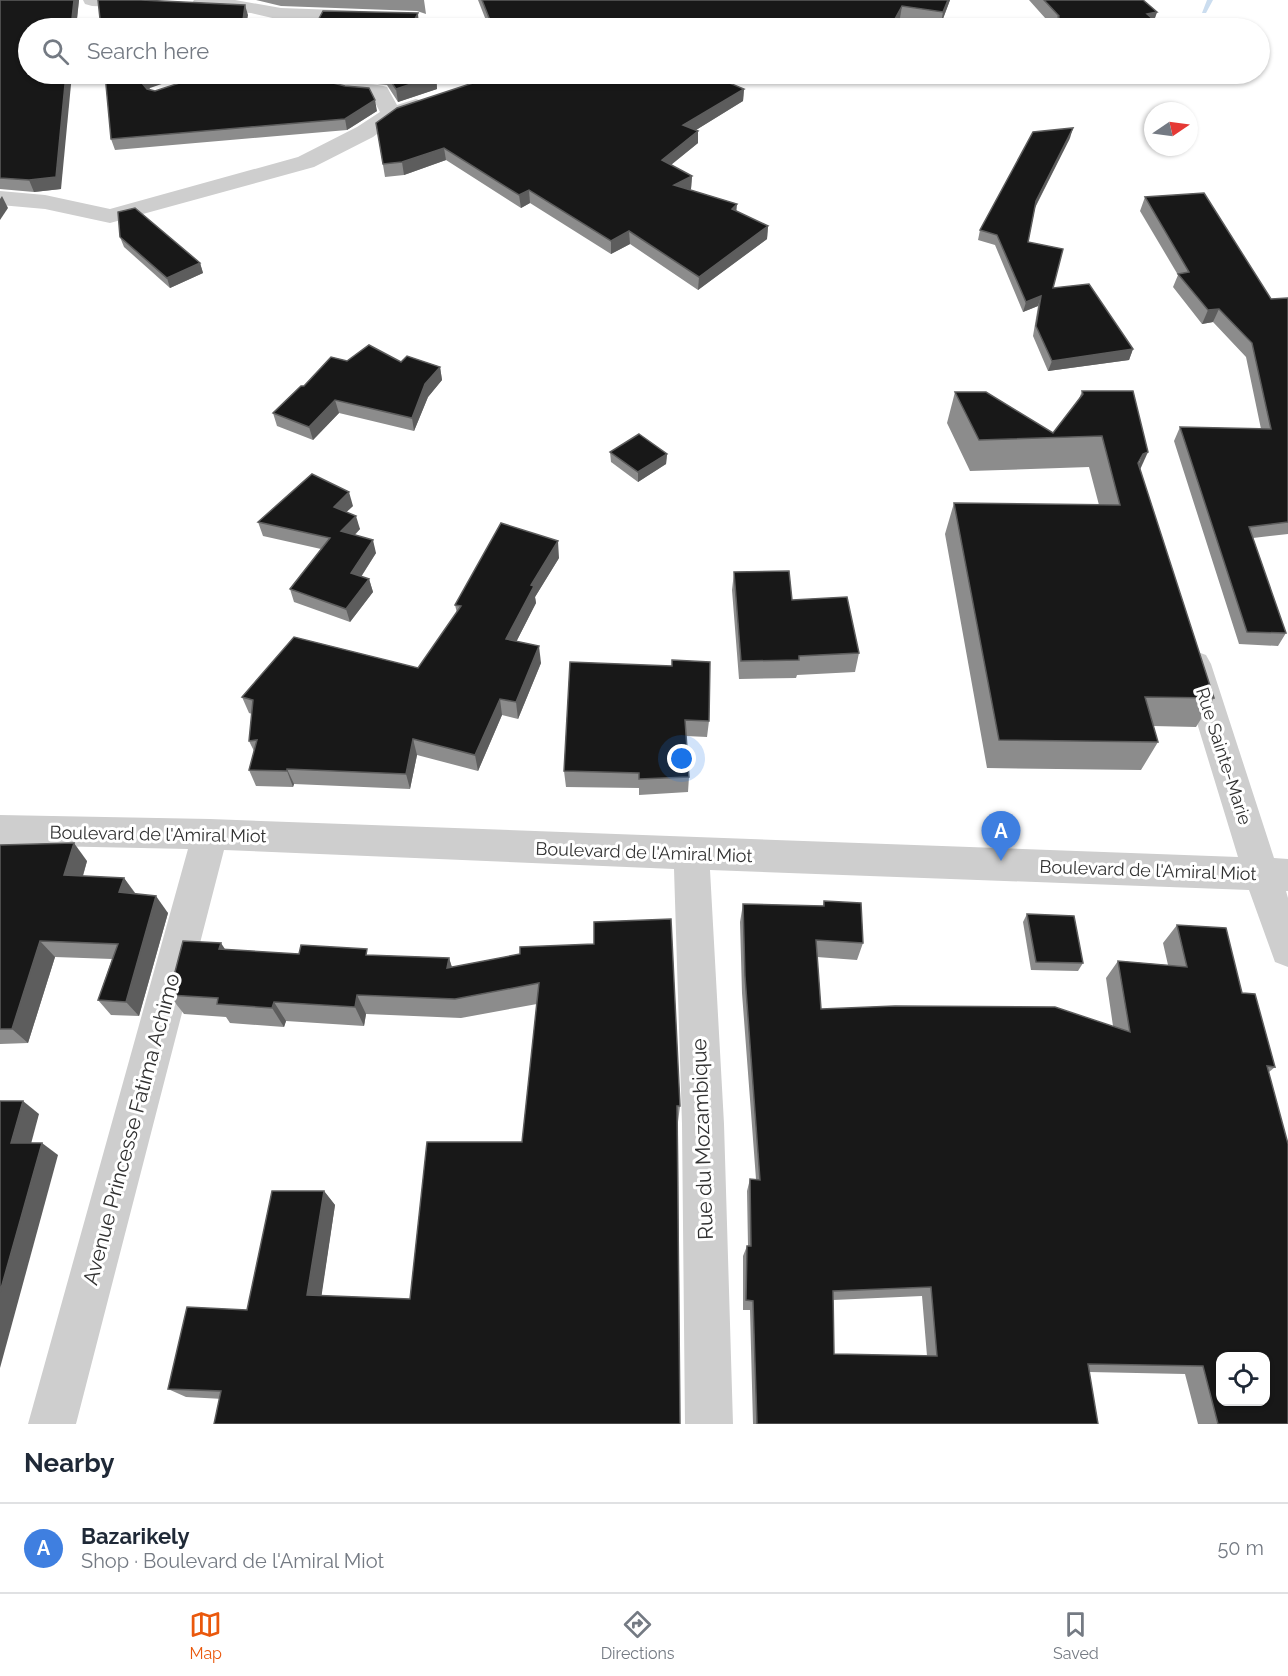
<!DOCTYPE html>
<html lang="en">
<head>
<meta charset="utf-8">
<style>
	:root { --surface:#fff; --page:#f2f2f3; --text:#1f2937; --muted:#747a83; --line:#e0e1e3; --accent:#ea580c }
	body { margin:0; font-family:Raleway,sans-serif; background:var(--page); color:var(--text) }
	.controls { position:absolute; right:18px; bottom:18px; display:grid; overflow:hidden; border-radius:12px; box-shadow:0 2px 4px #0004 }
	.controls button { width:54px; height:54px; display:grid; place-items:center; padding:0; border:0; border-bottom:2px solid var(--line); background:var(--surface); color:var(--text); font:30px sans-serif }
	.compass { position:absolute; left:1144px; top:102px; width:54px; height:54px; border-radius:50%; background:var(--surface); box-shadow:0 2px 4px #0004; rotate:77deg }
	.you { position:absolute; left:682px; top:759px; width:21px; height:21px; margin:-15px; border:4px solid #fff; border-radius:50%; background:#1a73e8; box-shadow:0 0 0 9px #1a73e833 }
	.badge { display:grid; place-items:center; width:39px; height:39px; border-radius:50%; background:var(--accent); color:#fff; font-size:20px; font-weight:700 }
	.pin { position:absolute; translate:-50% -50px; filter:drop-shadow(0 2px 3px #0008) }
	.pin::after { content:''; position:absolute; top:32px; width:21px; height:18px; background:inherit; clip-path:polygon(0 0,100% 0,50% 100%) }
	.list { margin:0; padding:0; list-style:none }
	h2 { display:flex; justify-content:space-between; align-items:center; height:78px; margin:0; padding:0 24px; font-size:26px }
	h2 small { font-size:20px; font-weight:400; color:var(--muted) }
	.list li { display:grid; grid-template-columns:39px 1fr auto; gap:18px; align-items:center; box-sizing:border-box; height:90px; padding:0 24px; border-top:2px solid var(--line) }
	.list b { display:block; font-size:22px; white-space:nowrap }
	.list p { margin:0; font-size:20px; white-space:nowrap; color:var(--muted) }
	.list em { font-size:20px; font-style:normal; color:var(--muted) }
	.icon { flex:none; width:33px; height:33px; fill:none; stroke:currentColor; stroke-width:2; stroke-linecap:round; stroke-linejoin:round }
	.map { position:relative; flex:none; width:1288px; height:1424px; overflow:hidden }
	.search { position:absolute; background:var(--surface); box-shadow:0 2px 4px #0004; left:18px; right:18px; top:18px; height:66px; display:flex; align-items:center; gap:15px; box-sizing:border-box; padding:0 21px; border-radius:33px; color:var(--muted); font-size:22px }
	.sheet { height:168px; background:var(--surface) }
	nav { display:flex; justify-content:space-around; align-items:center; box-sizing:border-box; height:84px; border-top:2px solid var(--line); background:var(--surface); font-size:16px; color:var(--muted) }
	nav a { display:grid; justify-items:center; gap:3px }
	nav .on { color:var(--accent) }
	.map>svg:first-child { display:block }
</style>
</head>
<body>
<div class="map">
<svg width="1288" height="1424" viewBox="0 0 1288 1424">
	<rect width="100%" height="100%" fill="#fff"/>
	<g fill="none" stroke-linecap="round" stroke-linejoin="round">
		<polygon fill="#cbddef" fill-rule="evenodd" points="1207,0 1213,0 1206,13 1202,13"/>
		<g fill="#cecece" fill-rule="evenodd">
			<polygon points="83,0 151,0 152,2 150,6 143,8 92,6 85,4"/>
			<polygon points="194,0 235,0 281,8 364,11 371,13 374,17 371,21 364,23 281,20 251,13 201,9 194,7 192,3"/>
			<path d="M277 74C305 71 322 79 349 83 362 85 375 83 387 87L397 105 416 99 423 101 426 105 423 109 398 118 373 137 314 167 110 223 45 209 0 205V191L45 195 110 209 298 157 357 127 380 112 372 97 348 95 280 78Z"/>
			<polygon points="1195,651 1206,655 1211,664 1274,858 1288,859 1288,891 1286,891 1288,898 1288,967 1275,962 1249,890 710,870 724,1124 733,1424 685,1424 682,1124 674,869 224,850 76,1424 28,1424 188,849 0,845 0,815 210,819 1238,857 1179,664 1184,655"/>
		</g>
	</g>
	<g fill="#8c8c8c" fill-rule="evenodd">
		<polygon points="0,0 79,0 76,28 28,28 61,189 34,192 0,189"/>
		<polygon points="256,0 424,0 426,14 417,11 281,6"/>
		<polygon points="478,0 950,0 941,24 900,18 895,28 489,28"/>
		<polygon points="1029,0 1143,0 1157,12 1154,21 1163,28 1054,28"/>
		<polygon points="312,74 436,74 437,89 398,102 387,85 348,81"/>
		<polygon points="1109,74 1159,74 1120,83"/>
		<polygon points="150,88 149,90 155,91 377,111 347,130 115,150 111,139"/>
		<polygon points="744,89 743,101 696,130 698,143 671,165 692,176 691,189 689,190 768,226 767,239 698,290 630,244 611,254 530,203 521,208 446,160 404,175 385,177 376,123"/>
		<polygon points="1070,138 1035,208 1028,242 1053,288 1133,349 1129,360 1048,371 1033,336 1038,306 1023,312 995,245 978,240 980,230"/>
		<polygon points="1145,197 1271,299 1288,298 1288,534 1253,538 1286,633 1278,646 1239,644 1174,441 1180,427 1261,429 1246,357 1213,322 1202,324 1173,287 1178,275 1140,211"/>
		<polygon points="120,237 200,263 203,273 170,288 124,247"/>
		<polygon points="347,361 401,362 440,367 442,380 428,397 414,431 339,413 313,440 277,426 273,413 304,386"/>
		<polygon points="1082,391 1140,469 1214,698 1196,727 1153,726 1158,742 1141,770 987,768 945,534 954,503 1099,505 1089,467 970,471 947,423 955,392 1053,433 1079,399"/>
		<polygon points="610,452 667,454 666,464 638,482 611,462"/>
		<polygon points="353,506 346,512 360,529 355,535 376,553 361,577 369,579 373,592 350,622 294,602 290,589 321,549 263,536 258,522"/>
		<polygon points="559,558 535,597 536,603 516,642 541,663 518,719 502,715 478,771 417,755 410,789 294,784 293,787 256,786 249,770 254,751 249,741 252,714 249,713 242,697 418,668 457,613 455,605"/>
		<polygon points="734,572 792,600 859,653 855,672 797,675 796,678 739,679 732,590"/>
		<polygon points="570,662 709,721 707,737 686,736 689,777 688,792 639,795 639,788 566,787 564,771"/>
		<polygon points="0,845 87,861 83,876 124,878 136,894 168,913 139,1016 111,1015 98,1000 112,959 55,957 28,1043 0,1044"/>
		<path d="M824 901 863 943 857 960 817 957 821 1009 1113 1026 1106 978 1118 961 1168 965 1163 943 1177 925 1242 993 1275 1067 1269 1072 1288 1424H1198L1185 1374 1089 1372 1098 1424H753L750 1310H743V1256L747 1246H748L747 1191 750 1179H756L742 993 740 922 743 904 823 906ZM922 1296 927 1356 834 1354 833 1300Z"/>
		<polygon points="1027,914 1083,963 1078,971 1031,970 1023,922"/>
		<polygon points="225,950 299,954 370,955 449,958 452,967 520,954 680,1106 678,1122 680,1424 186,1397 168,1389 247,1310 324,1191 335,1205 321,1296 410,1299 522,1142 537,1004 461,1018 366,1014 364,1026 286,1021 284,1027 230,1023 226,1017 184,1014 169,995"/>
	</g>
	<g fill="#5d5d5d">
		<polygon points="74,0 79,0 76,28 71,28"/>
		<polygon points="948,0 950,0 941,24 943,12"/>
		<polygon points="245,5 248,15 246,28 242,28"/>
		<polygon points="902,6 900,18 895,28 890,28"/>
		<polygon points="1157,12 1152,26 1147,14"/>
		<polygon points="418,13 419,27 419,28 410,28"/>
		<polygon points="66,74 72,74 61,189 34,192 29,180"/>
		<polygon points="157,74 191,74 150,88 146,94 142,83 147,77"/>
		<polygon points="436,74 437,89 398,102 396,89"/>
		<polygon points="1123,74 1159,74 1120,83"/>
		<polygon points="744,89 743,101 683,138 683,125"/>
		<polygon points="375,100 377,111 347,130 345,119"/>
		<polygon points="1073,128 1070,138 1033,211 1036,201"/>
		<polygon points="698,131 698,143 662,172 662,160"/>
		<polygon points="444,148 446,160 404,175 402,162"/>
		<polygon points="692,176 691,189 674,198 674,185"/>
		<polygon points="529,190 530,203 521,208 519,195"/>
		<polygon points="2,196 8,208 0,220 0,199"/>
		<polygon points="737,204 736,216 732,209"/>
		<polygon points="768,226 767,239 698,290 699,277"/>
		<polygon points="629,231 630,244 611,254 611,241"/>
		<polygon points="200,263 203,273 170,288 167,278"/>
		<polygon points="1041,296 1038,306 1023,312 1026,302"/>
		<polygon points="1219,309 1213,322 1202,324 1208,310"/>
		<polygon points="1133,349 1129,360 1048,371 1052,361"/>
		<polygon points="440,367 442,380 428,397 414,431 412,418 425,384"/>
		<polygon points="335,400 339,413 313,440 309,427"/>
		<polygon points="1148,452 1134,483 1129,485 1143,454"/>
		<polygon points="667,454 666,464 638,482 638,472"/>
		<polygon points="349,492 353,506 338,520 334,507"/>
		<polygon points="356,516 360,529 345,544 341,531"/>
		<polygon points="373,540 376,553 355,586 351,573"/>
		<polygon points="558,541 559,558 535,597 536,603 509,656 506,639 531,585"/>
		<polygon points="369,579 373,592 350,622 346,609"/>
		<polygon points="539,646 541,663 518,719 516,702"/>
		<polygon points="500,699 502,715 478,771 475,755"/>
		<polygon points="413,739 417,755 410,789 406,774"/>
		<polygon points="287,769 294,784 293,787 287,771"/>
		<polygon points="74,843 87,861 78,892 64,875"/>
		<polygon points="124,878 136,895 119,892"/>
		<polygon points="156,896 168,913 139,1016 126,1002"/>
		<polygon points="40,941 55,957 28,1043 12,1029"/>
		<polygon points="221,943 234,963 219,949"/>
		<polygon points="449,958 455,978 447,968"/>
		<polygon points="357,995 366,1014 364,1026 355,1007"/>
		<polygon points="274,1002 286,1021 284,1027 272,1008"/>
		<polygon points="23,1101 39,1114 28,1155 11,1143"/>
		<polygon points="42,1143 58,1155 0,1368 0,1292"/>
		<polygon points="324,1191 335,1205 320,1306 307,1295"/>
	</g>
	<g fill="#181818" stroke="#5d5d5d" stroke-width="1.5" fill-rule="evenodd">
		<polygon points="0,0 74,0 71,28 28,28 28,74 66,74 56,177 29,180 0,178"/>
		<polygon points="98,0 141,0 245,5 242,28 101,28"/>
		<polygon points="482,0 948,0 943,12 902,6 890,28 493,28"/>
		<polygon points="1044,0 1143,0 1157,12 1147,14 1163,28 1070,28 1058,17 1059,16"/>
		<polygon points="323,11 418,13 410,28 314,28"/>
		<polygon points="105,74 157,74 147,77 142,83 147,89 155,91 204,75 214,74 297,74 345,86 369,88 375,100 345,119 111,139"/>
		<polygon points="386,74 435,74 435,76 396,89"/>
		<polygon points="500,74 708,74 744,89 683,125 698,131 662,160 692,176 674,185 737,204 732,209 768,226 699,277 629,231 611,241 529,190 519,195 444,148 402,162 383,164 376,123 397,108"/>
		<polygon points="1073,128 1036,201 1028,242 1063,249 1053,288 1089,284 1133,349 1052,361 1036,326 1041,296 1026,302 997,235 980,230 1033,132"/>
		<polygon points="1204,193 1271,299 1288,298 1288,522 1249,527 1286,633 1247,632 1180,427 1271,429 1252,343 1219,309 1208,310 1178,274 1189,272 1145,197"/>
		<polygon points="135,208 200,263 167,278 120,237 118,212"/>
		<polygon points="369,345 401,362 407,356 440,367 425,384 412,418 335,400 309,427 273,413 301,386 304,386 331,357 347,361"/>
		<polygon points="1082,391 1133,391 1148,452 1143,454 1138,463 1214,698 1145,697 1158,742 999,740 954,503 1120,505 1102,436 979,440 955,392 986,392 1053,433 1083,394"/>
		<polygon points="639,434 667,454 638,472 610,452"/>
		<polygon points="312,474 349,492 334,507 356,516 341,531 373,540 351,573 369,579 346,609 290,589 330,538 258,522"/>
		<polygon points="501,523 558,541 531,585 534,586 506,639 539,646 516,702 500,699 475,755 413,739 406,774 287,769 287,771 249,770 257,740 249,741 253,700 242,697 294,637 418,668 461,606 455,605"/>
		<polygon points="789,571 792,600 847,597 859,653 799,656 799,660 741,661 734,572"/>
		<polygon points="672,660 710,662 709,721 685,720 689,777 639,779 639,773 564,771 570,662 672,666"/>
		<polygon points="74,843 64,875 124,878 119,892 156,896 126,1002 98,1000 118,944 40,941 12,1029 0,1029 0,845"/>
		<path d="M824 901 861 903 863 943 816 940 821 1009 895 1006 1055 1007 1130 1032 1118 961 1187 967 1177 925 1226 928 1242 993 1255 994 1275 1067 1267 1066 1288 1144V1424H1218L1203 1366 1088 1364 1098 1424H757L753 1301 746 1300 747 1246H751L750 1179 760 1180 745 976 743 904 824 906ZM931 1287 937 1356 834 1354 833 1291ZM1221 1356H1266V1401H1221Z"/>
		<polygon points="1027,914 1074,916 1083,963 1036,962"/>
		<polygon points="671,919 680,1106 677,1106 680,1424 214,1424 221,1391 168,1389 187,1307 247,1310 272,1191 324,1191 307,1295 410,1299 427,1142 522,1142 539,983 455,999 357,995 355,1007 274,1002 272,1008 217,1004 218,998 169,995 183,941 221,943 219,949 299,954 301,945 367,949 366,955 449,958 447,968 520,954 520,947 594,944 594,922"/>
		<polygon points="0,1101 23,1101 11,1143 42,1143 0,1292"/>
	</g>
	<g text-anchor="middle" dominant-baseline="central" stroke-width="6" stroke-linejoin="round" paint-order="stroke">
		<g font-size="18" fill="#313131" stroke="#fff">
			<text transform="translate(1224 756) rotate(72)">Rue Sainte-Marie</text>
			<text transform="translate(158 834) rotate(1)">Boulevard de l'Amiral Miot</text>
			<text transform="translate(644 852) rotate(2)">Boulevard de l'Amiral Miot</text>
			<text transform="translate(1148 870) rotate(2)">Boulevard de l'Amiral Miot</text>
		</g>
		<g font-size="21" fill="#313131" stroke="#fff">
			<text transform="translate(131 1129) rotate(-75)">Avenue Princesse Fatima Achimo</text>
			<text transform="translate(702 1139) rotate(-92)">Rue du Mozambique</text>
		</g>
	</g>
</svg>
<div class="controls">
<button><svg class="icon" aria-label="locate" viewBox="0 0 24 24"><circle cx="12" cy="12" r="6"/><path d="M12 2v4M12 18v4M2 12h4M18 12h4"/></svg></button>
</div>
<svg class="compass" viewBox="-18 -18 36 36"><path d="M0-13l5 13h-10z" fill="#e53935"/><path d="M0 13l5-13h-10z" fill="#747a83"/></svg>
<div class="you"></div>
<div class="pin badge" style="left:1001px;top:861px;background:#3f7fe0">A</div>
<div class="search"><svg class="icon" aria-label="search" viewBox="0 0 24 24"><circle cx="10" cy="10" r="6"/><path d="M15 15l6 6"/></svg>Search here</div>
</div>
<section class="sheet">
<h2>Nearby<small></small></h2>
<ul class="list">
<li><span class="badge" style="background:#3f7fe0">A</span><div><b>Bazarikely</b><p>Shop · Boulevard de l'Amiral Miot</p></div><em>50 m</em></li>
</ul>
</section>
<nav>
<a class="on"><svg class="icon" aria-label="map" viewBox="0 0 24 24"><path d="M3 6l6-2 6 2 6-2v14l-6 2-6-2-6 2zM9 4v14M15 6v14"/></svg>Map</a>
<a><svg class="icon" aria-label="directions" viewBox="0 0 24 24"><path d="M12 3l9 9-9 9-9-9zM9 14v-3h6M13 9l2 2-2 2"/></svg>Directions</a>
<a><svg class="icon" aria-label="saved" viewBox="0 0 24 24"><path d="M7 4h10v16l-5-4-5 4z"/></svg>Saved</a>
</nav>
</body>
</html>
